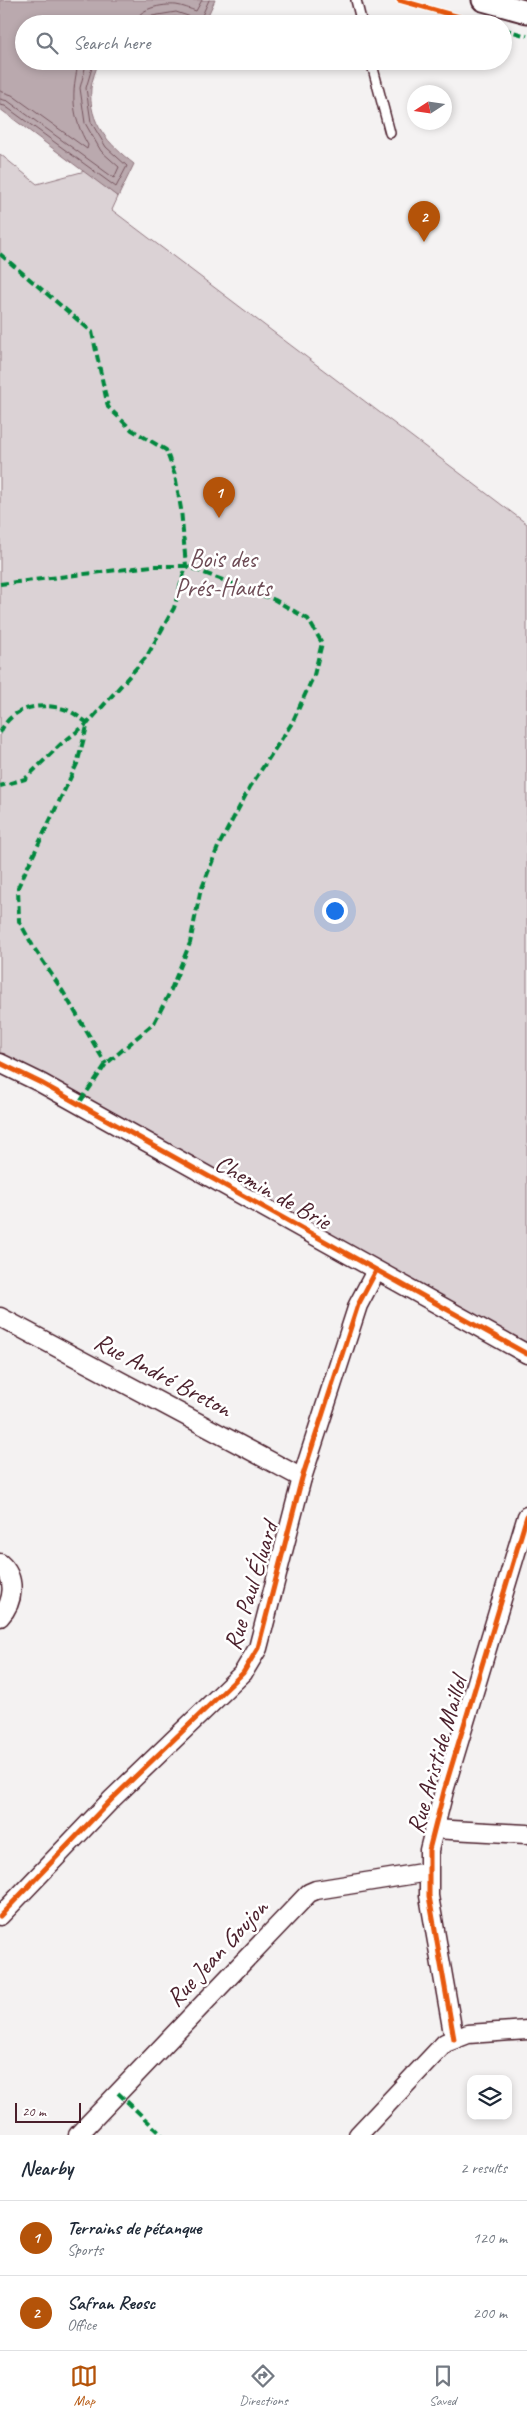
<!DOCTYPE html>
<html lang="en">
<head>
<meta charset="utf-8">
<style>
	:root { --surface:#fff; --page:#f6f6f7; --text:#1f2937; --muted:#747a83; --line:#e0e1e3; --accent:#b45309 }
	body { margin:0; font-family:Caveat,sans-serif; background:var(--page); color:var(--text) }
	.controls { position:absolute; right:15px; bottom:15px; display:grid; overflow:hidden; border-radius:10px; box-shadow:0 2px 8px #0003 }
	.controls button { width:45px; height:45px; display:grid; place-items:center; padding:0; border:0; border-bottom:1px solid var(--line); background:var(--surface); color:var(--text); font:25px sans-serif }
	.compass { position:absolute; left:407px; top:85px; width:45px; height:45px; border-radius:50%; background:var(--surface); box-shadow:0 2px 8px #0003; rotate:258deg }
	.scale { position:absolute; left:15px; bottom:12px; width:66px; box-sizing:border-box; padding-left:5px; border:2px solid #4a1f2b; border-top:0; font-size:14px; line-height:18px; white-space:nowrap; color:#4a1f2b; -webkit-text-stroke:4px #fff; paint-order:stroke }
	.you { position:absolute; left:334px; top:910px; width:18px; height:18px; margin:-12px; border:4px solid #fff; border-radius:50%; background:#1a73e8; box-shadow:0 0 0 8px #1a73e833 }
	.badge { display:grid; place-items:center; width:32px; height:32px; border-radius:50%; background:var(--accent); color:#fff; font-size:16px; font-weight:700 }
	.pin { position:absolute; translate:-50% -41px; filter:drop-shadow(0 1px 2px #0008) }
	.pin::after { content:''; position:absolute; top:26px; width:18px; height:15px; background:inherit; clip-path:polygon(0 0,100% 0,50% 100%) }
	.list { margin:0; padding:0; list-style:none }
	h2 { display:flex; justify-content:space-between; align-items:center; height:65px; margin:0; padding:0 20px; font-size:21px }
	h2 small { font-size:16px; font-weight:400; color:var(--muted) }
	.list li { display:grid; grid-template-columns:32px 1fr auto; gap:15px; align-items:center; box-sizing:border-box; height:75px; padding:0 20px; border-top:1px solid var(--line) }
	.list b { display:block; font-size:19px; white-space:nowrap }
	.list p { margin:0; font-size:16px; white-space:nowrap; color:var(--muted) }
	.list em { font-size:16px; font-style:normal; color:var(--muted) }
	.icon { flex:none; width:28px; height:28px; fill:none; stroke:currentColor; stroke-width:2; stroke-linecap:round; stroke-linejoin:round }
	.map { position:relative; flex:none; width:527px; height:2135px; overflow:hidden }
	.search { position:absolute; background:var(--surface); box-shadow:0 2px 8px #0003; left:15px; right:15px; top:15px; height:55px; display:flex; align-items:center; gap:12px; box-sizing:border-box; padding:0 18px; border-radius:28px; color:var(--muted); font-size:19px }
	.sheet { height:215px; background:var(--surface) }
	nav { display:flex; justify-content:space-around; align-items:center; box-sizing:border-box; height:70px; border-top:1px solid var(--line); background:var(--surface); font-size:14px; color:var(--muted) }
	nav a { display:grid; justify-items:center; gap:2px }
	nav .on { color:var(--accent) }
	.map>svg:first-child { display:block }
</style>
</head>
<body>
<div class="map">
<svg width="527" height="2135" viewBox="0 0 527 2135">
	<rect width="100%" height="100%" fill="#f4f2f2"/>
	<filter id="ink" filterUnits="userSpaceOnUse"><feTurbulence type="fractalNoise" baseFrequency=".02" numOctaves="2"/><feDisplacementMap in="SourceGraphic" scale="10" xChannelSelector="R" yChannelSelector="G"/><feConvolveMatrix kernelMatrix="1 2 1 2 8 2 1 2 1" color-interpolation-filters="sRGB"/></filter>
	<g filter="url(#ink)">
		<polygon fill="#dbd2d5" stroke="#927880" points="0,154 37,184 85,171 118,197 112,210 527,524 527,1349 0,1068"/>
		<path fill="#baa9ae" stroke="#8d727a" d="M0 0H215L204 24 175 17 139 24H24V61H99C96 70 92 79 91 88 88 124 109 144 134 164L118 197 0 109Z"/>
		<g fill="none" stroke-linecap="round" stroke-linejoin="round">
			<g stroke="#77565f" stroke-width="1">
				<path d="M135 24C136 8 163 4 176 5 183 6 190 9 196 11L202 0"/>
				<polyline points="141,24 146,17 176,12 200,20 209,0"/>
				<path d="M0 91 12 95 87 149 88 145C71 116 71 93 79 61"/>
				<polyline points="0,99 8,101 114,178 119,167 101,151 85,123 80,88 87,61"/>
				<polyline points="0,105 5,106 116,187 127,166 106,147 91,122 86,88 94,61"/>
			</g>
			<g stroke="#4a1f2b" stroke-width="12">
				<g id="service">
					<polyline points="356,0 362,24"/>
					<polyline points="371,61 390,133"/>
				</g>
			</g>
			<g stroke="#4a1f2b" stroke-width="21">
				<g id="minor">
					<polyline points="0,1063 41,1083 527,1354"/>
					<polyline points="0,1317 302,1478"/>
					<path d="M0 1563C17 1578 14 1602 0 1617"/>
					<polyline points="433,1829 527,1834"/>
					<polyline points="0,1916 112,1799 243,1673 258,1648 302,1478 358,1305 376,1271"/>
					<polyline points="454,2039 429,1896 429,1850 444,1791 527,1516"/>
					<polyline points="78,2135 309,1893 316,1890 428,1872"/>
					<polyline points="358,2135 445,2043 468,2034 527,2030"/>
				</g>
			</g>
			<g stroke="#4a1f2b" stroke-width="25">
				<polyline id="tertiary" points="483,0 527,12"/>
			</g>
			<use href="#service" stroke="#fff" stroke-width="9"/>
			<use href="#minor" stroke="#fff" stroke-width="18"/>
			<use href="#tertiary" stroke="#fff" stroke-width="21"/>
			<g stroke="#00873e" stroke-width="4" stroke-dasharray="8 4" stroke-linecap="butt">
				<polyline points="503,29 527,36"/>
				<polyline points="0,254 92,332 108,407 132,430 166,450 175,475 181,509 186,566 275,600 308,619 322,643 314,675 292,723 250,787 218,847 200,893 190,943 170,992 154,1023 106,1064 78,1105"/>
				<polyline points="0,584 152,566 186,566 174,608 147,656 88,723 61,744 25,779 0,786"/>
				<path d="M0 733C11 707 39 702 64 709 72 711 81 719 88 723L77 764 18 887 19 921 34 948 62 990 106 1064"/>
				<polyline points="118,2093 162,2135"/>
			</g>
			<g stroke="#fff" stroke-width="8">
				<g id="cycleway">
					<polyline points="399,0 484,24"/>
					<polyline points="0,1063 41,1083 527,1354"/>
					<polyline points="0,1916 112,1799 243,1673 258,1648 302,1478 358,1305 376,1271"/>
					<polyline points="454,2039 429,1896 429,1850 444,1791 527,1516"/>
				</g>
			</g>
			<use href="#cycleway" stroke="#e8590c" stroke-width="5"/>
		</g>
	</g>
	<g text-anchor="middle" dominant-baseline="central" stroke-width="5" stroke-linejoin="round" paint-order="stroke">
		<g font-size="25" fill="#6e4c56" stroke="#fff">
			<text x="223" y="559">Bois des<tspan x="223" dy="29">Prés-Hauts</tspan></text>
		</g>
		<g font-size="25" fill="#4a1f2b" stroke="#fff">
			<text transform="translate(273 1192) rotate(29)">Chemin de Brie</text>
			<text transform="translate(163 1375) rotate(28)">Rue André Breton</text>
			<text transform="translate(251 1586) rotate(-73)">Rue Paul Éluard</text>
			<text transform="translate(437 1755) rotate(-74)">Rue Aristide Maillol</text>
			<text transform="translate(217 1953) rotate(-47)">Rue Jean Goujon</text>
		</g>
	</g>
</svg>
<div class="controls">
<button><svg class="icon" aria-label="layers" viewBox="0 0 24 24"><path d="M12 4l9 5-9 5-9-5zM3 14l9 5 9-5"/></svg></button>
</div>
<svg class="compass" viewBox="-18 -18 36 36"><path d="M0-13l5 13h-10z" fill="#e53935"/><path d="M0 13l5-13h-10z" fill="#747a83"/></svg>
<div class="scale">20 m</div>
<div class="you"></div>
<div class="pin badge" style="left:219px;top:518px">1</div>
<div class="pin badge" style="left:424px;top:242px">2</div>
<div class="search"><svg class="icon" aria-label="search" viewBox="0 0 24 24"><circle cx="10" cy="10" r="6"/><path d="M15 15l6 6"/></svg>Search here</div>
</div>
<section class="sheet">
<h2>Nearby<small>2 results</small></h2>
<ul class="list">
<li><span class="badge">1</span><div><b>Terrains de pétanque</b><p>Sports</p></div><em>120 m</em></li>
<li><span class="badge">2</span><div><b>Safran Reosc</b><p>Office</p></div><em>200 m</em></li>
</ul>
</section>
<nav>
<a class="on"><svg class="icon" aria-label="map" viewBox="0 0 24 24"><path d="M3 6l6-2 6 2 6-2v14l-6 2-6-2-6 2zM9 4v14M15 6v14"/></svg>Map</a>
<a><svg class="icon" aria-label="directions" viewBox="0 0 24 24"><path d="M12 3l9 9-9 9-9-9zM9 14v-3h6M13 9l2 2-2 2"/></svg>Directions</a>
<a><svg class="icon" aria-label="saved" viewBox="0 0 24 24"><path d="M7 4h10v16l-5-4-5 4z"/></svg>Saved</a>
</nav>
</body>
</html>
